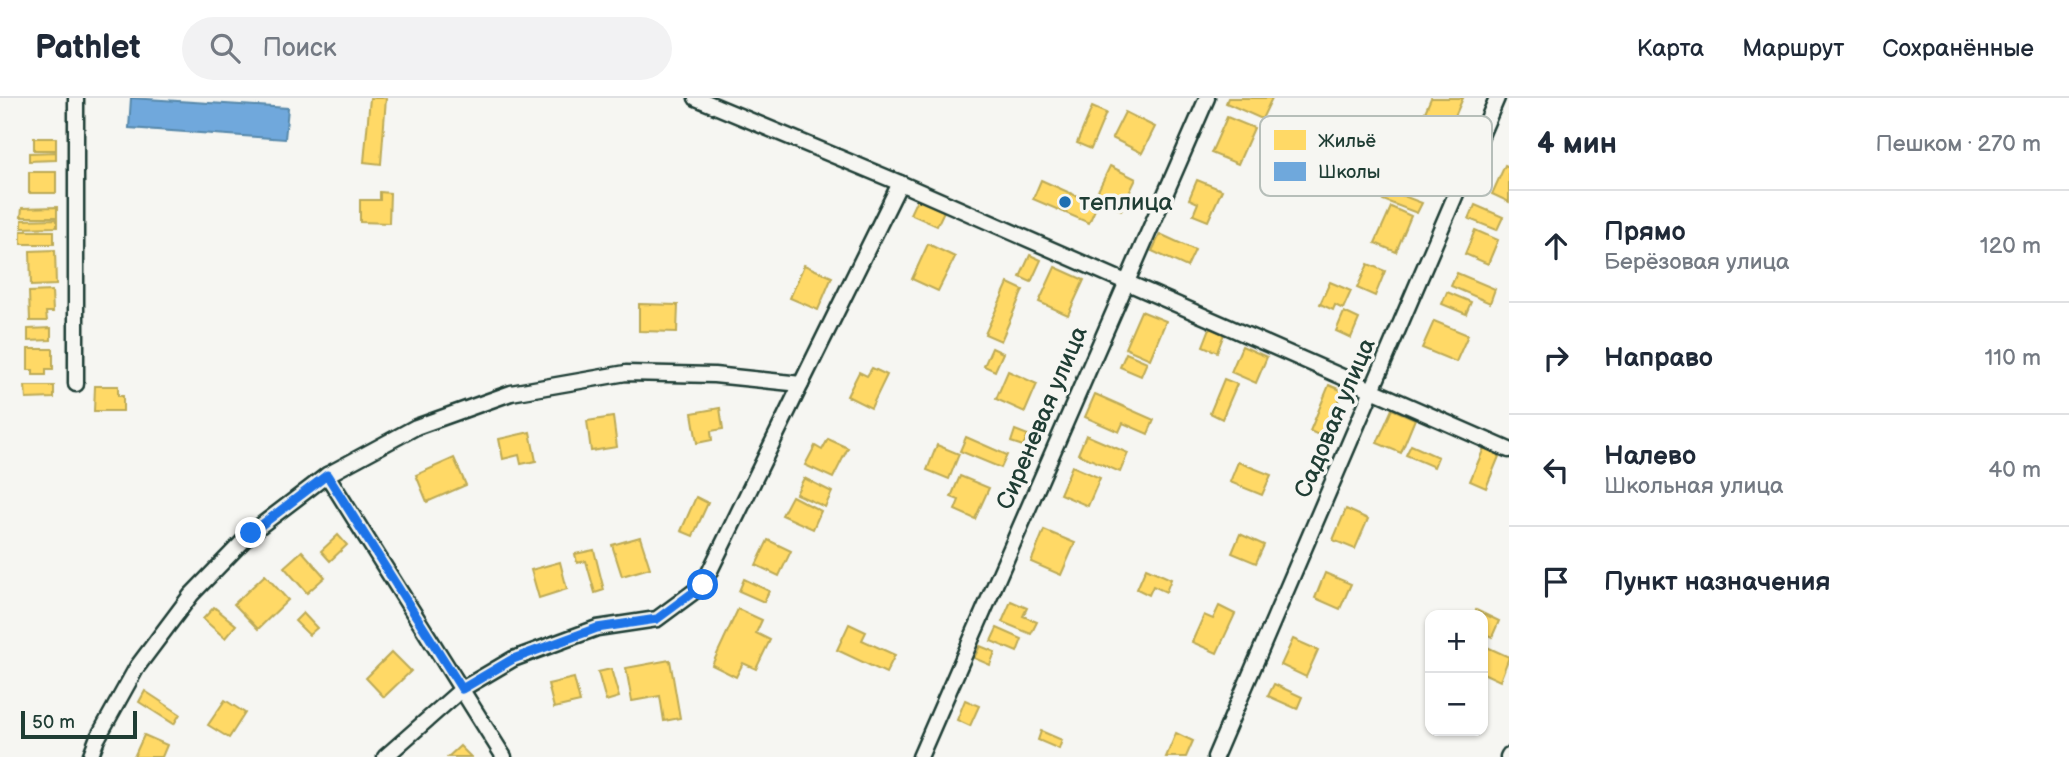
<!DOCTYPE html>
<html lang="ru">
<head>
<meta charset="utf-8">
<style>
	:root { --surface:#fff; --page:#f2f2f3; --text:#1f2937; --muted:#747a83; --line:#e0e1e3 }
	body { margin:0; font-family:"Balsamiq Sans",sans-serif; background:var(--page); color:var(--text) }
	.controls { position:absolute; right:21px; bottom:21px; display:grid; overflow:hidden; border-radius:14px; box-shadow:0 2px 5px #0004 }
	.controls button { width:63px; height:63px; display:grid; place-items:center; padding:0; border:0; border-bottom:2px solid var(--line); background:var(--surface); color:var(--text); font:35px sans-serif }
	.scale { position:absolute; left:21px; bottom:18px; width:116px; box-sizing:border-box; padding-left:7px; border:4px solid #1f3d34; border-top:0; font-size:19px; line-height:24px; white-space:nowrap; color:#1f3d34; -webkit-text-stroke:5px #f6f6f2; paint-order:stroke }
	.stop { position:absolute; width:21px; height:21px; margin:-16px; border:5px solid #1a73e8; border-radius:50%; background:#fff }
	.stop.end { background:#1a73e8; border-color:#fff; box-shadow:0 2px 7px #0008 }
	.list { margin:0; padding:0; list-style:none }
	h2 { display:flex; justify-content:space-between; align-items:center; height:91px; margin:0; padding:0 28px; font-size:30px }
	h2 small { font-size:23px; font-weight:400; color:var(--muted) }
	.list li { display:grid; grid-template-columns:46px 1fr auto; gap:21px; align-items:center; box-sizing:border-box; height:112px; padding:0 28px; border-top:2px solid var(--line) }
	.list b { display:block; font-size:26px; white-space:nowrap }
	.list p { margin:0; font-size:23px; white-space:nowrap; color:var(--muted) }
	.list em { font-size:23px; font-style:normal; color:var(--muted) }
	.icon { flex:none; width:38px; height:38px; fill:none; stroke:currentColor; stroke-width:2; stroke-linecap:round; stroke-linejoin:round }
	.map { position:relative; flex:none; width:1509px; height:659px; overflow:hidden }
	header { display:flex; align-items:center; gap:42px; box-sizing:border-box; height:98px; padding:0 35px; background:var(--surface); border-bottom:2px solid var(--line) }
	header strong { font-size:33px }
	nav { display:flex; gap:38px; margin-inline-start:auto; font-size:24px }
	.search { width:490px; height:63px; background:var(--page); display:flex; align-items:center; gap:18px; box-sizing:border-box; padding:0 24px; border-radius:38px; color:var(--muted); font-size:26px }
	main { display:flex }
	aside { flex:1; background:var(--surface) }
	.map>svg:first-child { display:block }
</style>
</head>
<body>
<header>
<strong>Pathlet</strong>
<div class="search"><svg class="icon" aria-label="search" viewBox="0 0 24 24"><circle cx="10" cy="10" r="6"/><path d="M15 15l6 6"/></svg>Поиск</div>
<nav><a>Карта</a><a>Маршрут</a><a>Сохранённые</a></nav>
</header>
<main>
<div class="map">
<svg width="1509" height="659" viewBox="0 0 1509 659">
	<rect width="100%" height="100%" fill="#f6f6f2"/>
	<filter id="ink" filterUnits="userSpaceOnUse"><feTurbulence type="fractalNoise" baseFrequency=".0143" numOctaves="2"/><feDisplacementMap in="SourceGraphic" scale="14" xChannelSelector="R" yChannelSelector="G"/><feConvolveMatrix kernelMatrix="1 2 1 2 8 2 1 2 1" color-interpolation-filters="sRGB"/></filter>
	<g filter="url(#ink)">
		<g fill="#ffd966" stroke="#bcaa57" stroke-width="2">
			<polygon points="370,0 386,0 381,66 364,64"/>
			<polygon points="1228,0 1272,0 1262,21 1226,5"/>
			<polygon points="1431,0 1463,0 1452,25 1425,14"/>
			<polygon points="1092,9 1106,15 1091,51 1077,45"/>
			<polygon points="1125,14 1155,29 1142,55 1112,40"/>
			<polygon points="1227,19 1254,30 1238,66 1211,55"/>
			<rect x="34" y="40" width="22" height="12"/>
			<polygon points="56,54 56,62 29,63 29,55"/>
			<polygon points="1505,67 1509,69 1509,104 1492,96"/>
			<polygon points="1110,68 1136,81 1121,112 1095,99"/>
			<rect x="29" y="74" width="27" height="21"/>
			<polygon points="1041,82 1097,107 1089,125 1033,101"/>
			<polygon points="1197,82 1222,92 1208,123 1193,117 1198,105 1189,101"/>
			<polygon points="1388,92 1422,105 1417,115 1383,102"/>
			<polygon points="380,94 390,95 389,125 360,124 360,102 380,102"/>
			<polygon points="917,101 944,113 937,128 910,116"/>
			<polygon points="1475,107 1503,119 1497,132 1469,121"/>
			<polygon points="57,109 57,119 21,119 22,110"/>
			<polygon points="1391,109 1411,118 1396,154 1375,145"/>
			<polygon points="57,121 57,129 22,130 22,122"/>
			<polygon points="1475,132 1498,142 1488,166 1465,156"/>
			<rect x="21" y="133" width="33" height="13"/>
			<polygon points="1160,136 1195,152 1187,169 1152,153"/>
			<polygon points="928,146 955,159 938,193 912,181"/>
			<polygon points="55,152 56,187 31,188 30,153"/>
			<polygon points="1030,157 1041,162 1031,184 1020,179"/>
			<polygon points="1368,166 1385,173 1375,198 1357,190"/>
			<polygon points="804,167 832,179 818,212 790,200"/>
			<polygon points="1055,169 1084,182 1068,217 1039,204"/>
			<polygon points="1457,175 1495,191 1490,205 1451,188"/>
			<polygon points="1330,184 1351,193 1343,211 1335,207 1333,212 1320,206"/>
			<polygon points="1008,185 1023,192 1001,243 985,236"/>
			<polygon points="52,193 53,214 46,214 47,223 30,223 29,194"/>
			<polygon points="1447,194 1471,204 1466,216 1442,206"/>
			<polygon points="639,206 678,207 677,234 639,233"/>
			<polygon points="1141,213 1166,223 1150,261 1125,250"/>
			<polygon points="1344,214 1359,221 1351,240 1336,233"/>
			<polygon points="1434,223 1468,237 1456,264 1422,250"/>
			<polygon points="51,230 51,242 28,243 28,231"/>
			<polygon points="1210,230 1224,236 1217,254 1203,248"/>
			<polygon points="1242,248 1267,259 1256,285 1231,274"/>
			<polygon points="992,250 1003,255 995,273 984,268"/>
			<polygon points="28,251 53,251 53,271 46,271 46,277 33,277 33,272 28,272"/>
			<polygon points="1126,255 1147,264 1141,278 1120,269"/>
			<polygon points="872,270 887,277 871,310 847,298 859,274 867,278"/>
			<polygon points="1008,273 1037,286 1025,314 996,301"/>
			<polygon points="1224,281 1237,286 1222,321 1210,315"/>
			<polygon points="1329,287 1343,293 1323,339 1310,333"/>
			<polygon points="25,288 54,288 54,300 26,301"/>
			<polygon points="95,288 118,288 118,298 123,298 123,313 94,313"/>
			<polygon points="1095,296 1154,322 1148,336 1123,325 1119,334 1085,319"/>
			<polygon points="720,310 723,331 711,333 712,342 697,345 692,315"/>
			<polygon points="1392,311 1415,321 1401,355 1377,345"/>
			<polygon points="613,319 617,349 591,353 587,323"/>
			<polygon points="1015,332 1028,337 1023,348 1011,344"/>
			<polygon points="530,334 536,363 521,366 519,357 503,361 499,341"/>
			<polygon points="1086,337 1128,355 1120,374 1078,356"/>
			<polygon points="966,339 1007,357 1001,370 960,353"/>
			<polygon points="828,341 848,350 833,380 805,367 815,348 822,352"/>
			<polygon points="937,347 959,356 949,381 927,372"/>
			<polygon points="1411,347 1438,359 1434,369 1406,357"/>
			<polygon points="1484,350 1500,356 1486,390 1470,383"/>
			<polygon points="454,360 466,387 427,404 416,377"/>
			<polygon points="1238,364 1271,377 1262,397 1230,384"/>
			<polygon points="1072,368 1100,380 1088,408 1060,396"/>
			<polygon points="960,378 989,390 975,421 955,412 959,402 951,399"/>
			<polygon points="804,380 832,394 825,409 796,396"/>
			<polygon points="792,398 821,413 813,431 782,417"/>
			<polygon points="696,399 708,405 693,438 681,433"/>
			<polygon points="1346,411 1368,421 1355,451 1333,442"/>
			<polygon points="1044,432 1075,445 1061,477 1031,464"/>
			<polygon points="1240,436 1264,447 1256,465 1232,455"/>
			<polygon points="338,437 347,447 330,463 321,453"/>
			<polygon points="640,439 650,470 622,478 612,447"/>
			<polygon points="768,442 791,453 779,478 756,467"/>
			<polygon points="594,452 604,492 595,495 586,463 577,465 575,456"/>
			<polygon points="302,453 325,479 307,495 284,469"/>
			<polygon points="560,464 567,491 539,500 531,472"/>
			<polygon points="1146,470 1171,481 1166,494 1153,488 1149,497 1137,491"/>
			<polygon points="1325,475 1351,486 1340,511 1315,500"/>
			<polygon points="265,477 288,502 258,531 234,506"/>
			<polygon points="744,481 769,493 764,504 739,493"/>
			<polygon points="1011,503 1027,510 1023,518 1037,524 1031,536 1002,524"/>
			<polygon points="1219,508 1235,516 1217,555 1192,544 1204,517 1213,521"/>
			<polygon points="214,509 236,527 225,540 203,521"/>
			<polygon points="738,511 762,522 756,535 770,542 756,571 743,565 736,579 712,567"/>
			<polygon points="1476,512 1499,523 1492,539 1483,535 1483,517 1474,517"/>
			<polygon points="303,515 317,530 309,537 295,523"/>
			<polygon points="849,526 866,534 862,542 895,557 886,575 837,552"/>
			<polygon points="997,530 1022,541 1017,554 991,543"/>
			<polygon points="1293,541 1318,552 1306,579 1281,567"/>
			<polygon points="980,548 995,554 990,567 974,560"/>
			<polygon points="1487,549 1509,559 1500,583 1483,575 1483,558"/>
			<polygon points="392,554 411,573 384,599 366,580"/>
			<polygon points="670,562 680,620 664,623 660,598 632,603 626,570"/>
			<polygon points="611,571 619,599 606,603 598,574"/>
			<polygon points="574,580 580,604 554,610 548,586"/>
			<polygon points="1274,586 1302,599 1297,611 1268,598"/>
			<polygon points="145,593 180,616 174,626 139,604"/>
			<polygon points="225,602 245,615 229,640 208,627"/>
			<polygon points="965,602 979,608 970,628 957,622"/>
			<polygon points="1041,633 1062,642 1059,651 1038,642"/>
			<polygon points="1176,635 1193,643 1186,659 1166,659"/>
			<polygon points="144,637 167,647 162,659 134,659"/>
			<polygon points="460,648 471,659 448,659"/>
		</g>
		<polygon fill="#6fa8dc" stroke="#5788aa" stroke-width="2" points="131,0 288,10 285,41 129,30"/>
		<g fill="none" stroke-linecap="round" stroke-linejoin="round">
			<g stroke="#1f3d34" stroke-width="19">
				<g id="street">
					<polyline points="696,0 900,85 1509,352"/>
					<polyline points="76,286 76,0"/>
					<polyline points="327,377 504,659"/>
					<polyline points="90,659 97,641 137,569 191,497 251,435 327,377 416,329 511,295 626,275 714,277 801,286 900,85"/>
					<polyline points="385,659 462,591 513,561 597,530 657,521 703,487 801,286"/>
					<polyline points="920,659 1207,0"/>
					<polyline points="1215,659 1497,0"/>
					<polyline points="1508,659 1509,657"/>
				</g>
			</g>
			<use href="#street" stroke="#f6f6f2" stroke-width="14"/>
		</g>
	</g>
	<g fill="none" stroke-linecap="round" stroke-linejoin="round" filter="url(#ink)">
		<polyline stroke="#1a73e8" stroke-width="9" points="251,435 327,377 462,591 513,561 597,530 657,521 703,487"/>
	</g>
	<circle fill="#1f6fb2" stroke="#f6f6f2" stroke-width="2.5" cx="1065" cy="104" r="7"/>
	<g text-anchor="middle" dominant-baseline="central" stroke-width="7" stroke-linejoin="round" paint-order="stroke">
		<g font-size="24" fill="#1f3d34" stroke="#f6f6f2" text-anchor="start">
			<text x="1079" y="104">теплица</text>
		</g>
		<g font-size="24" fill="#1f3d34" stroke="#f6f6f2">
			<text transform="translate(1042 320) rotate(-67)">Сиреневая улица</text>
			<text transform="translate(1335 320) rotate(-67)">Садовая улица</text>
		</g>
	</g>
	<rect x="1260" y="18" width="232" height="80" rx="10" fill="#f6f6f2" stroke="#b6beb9" stroke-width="2"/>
	<rect x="1274" y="32" width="32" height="20" fill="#ffd966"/>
	<rect x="1274" y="64" width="32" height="19" fill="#6fa8dc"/>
	<g font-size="19" fill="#1f3d34">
		<text x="1318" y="49">Жильё</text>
		<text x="1318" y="80">Школы</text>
	</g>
</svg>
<div class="controls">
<button>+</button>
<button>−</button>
</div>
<div class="scale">50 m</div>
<div class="stop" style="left:703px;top:487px"></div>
<div class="stop end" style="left:251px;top:435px"></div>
</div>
<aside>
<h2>4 мин<small>Пешком · 270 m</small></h2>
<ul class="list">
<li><svg class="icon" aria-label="ahead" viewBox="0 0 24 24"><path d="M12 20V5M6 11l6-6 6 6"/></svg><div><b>Прямо</b><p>Берёзовая улица</p></div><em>120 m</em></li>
<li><svg class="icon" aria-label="right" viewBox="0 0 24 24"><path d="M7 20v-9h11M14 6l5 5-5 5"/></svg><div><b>Направо</b></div><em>110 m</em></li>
<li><svg class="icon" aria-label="left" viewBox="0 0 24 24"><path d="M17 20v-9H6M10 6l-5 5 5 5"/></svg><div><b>Налево</b><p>Школьная улица</p></div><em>40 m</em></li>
<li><svg class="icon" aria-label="arrive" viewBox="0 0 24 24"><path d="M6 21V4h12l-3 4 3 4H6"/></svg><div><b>Пункт назначения</b></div></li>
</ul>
</aside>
</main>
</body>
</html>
